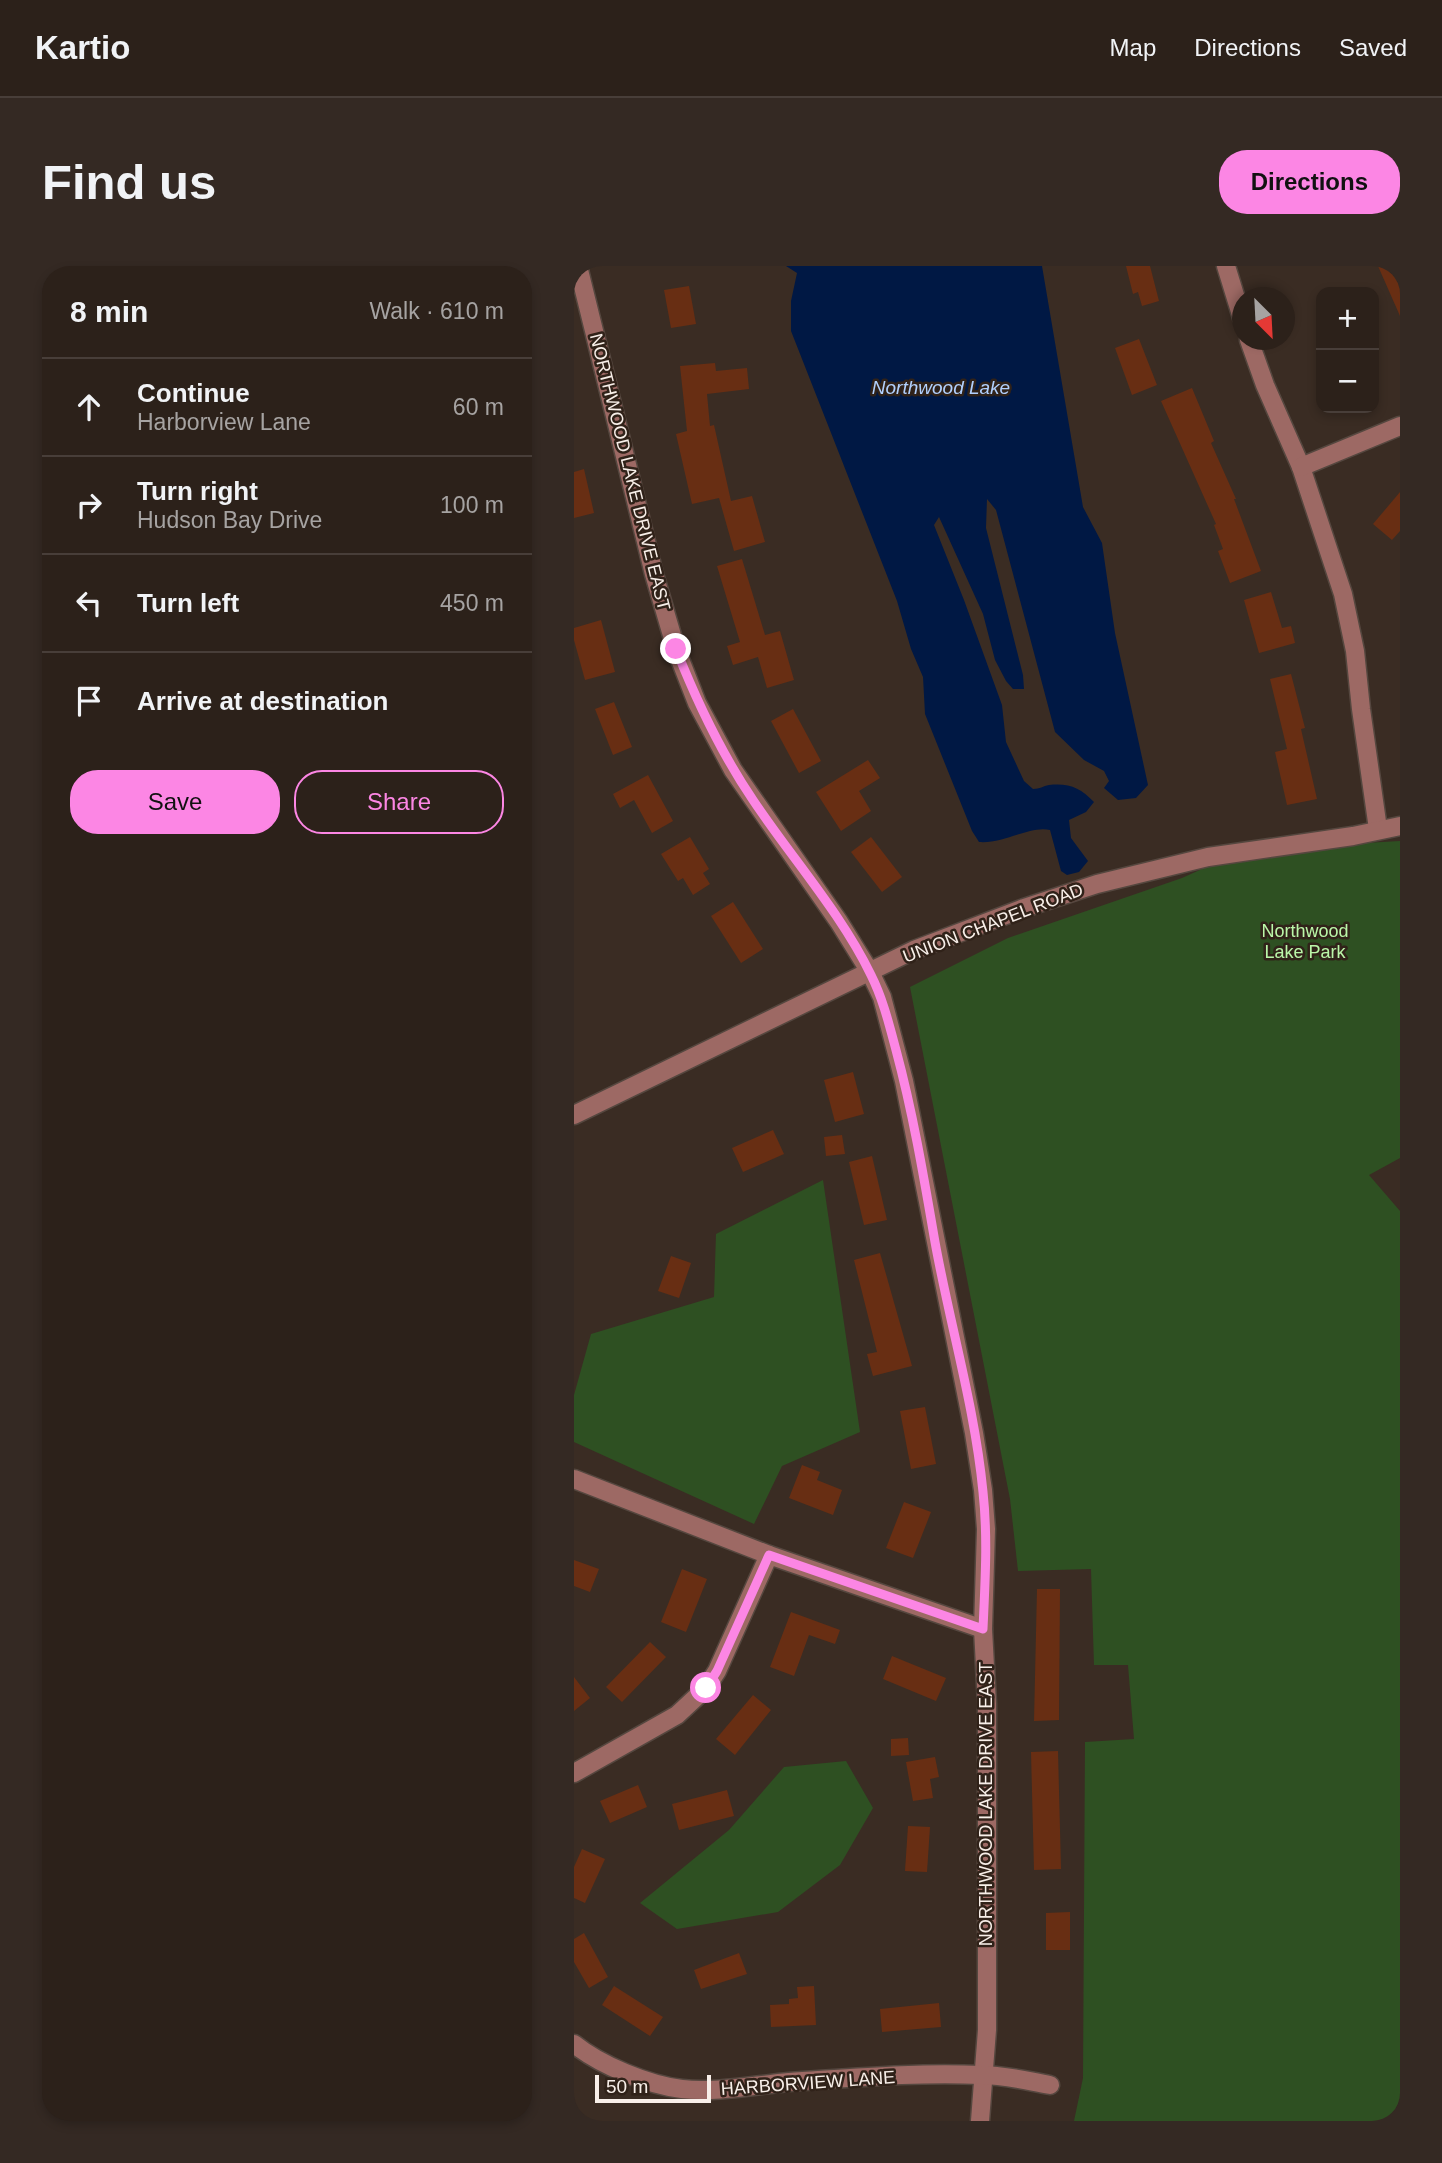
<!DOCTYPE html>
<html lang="en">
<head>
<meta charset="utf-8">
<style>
	:root { --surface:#2c211a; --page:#342923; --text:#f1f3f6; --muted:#a6a3a2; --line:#483e39; --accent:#fc86e4 }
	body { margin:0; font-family:Arial,sans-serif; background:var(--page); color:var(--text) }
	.controls { position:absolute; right:21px; top:21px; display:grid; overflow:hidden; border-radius:14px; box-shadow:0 4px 10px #0003 }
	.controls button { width:63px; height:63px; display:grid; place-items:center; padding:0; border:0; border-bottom:2px solid var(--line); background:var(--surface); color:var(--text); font:35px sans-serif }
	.compass { position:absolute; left:658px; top:21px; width:63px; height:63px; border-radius:50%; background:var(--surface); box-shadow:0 4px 10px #0003; rotate:156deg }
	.scale { position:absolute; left:21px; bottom:18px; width:116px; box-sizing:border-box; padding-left:7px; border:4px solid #f8efe9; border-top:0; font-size:19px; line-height:24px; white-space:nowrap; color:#f8efe9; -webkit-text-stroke:5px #302219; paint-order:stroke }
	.stop { position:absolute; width:21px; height:21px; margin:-16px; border:5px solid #fc86e4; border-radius:50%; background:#fff }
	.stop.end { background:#fc86e4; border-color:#fff; box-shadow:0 2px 7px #0008 }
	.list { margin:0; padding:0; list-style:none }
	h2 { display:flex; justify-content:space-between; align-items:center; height:91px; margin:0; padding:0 28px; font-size:30px }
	h2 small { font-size:23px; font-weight:400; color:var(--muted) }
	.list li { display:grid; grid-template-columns:46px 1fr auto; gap:21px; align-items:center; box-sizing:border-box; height:98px; padding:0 28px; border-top:2px solid var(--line) }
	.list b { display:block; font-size:26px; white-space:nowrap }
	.list p { margin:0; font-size:23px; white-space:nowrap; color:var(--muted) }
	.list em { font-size:23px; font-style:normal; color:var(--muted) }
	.actions { display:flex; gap:14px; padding:21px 28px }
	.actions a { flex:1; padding:16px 0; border:2px solid var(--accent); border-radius:28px; text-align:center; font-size:24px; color:var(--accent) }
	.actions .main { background:var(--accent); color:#111 }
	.icon { flex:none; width:38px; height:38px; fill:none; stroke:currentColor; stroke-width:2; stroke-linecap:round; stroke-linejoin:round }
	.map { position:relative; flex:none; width:826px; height:1855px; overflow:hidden; border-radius:28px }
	header { display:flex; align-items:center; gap:42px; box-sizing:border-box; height:98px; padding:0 35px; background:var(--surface); border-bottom:2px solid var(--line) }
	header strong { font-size:33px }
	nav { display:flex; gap:38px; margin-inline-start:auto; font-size:24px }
	.intro { display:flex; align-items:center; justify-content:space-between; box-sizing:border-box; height:168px; padding:0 42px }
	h1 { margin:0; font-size:49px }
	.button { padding:18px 32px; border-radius:28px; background:var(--accent); color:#111; font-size:24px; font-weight:700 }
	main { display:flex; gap:42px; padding:0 42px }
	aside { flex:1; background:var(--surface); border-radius:28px; box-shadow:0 4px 10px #0003 }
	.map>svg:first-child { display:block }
</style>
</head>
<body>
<header>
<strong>Kartio</strong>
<nav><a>Map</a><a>Directions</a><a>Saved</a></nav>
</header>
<div class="intro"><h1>Find us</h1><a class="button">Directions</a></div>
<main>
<aside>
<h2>8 min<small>Walk · 610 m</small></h2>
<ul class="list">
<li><svg class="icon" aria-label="ahead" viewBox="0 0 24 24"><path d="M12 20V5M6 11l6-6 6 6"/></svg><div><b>Continue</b><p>Harborview Lane</p></div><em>60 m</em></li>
<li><svg class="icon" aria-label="right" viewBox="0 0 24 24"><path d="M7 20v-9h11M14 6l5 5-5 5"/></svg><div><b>Turn right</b><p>Hudson Bay Drive</p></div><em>100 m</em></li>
<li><svg class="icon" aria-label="left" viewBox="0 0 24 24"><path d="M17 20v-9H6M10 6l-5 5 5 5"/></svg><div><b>Turn left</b></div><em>450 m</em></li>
<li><svg class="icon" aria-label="arrive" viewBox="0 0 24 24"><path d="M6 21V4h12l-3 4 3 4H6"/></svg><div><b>Arrive at destination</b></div></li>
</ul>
<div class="actions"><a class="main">Save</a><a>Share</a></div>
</aside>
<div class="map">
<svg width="826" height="1855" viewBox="0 0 826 1855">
	<rect width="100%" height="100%" fill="#3a2c23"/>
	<g fill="#2e5022">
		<polygon points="826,575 826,892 795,909 826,945 826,1855 500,1855 509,1812 511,1476 560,1473 554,1399 520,1399 517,1303 444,1305 436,1233 336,721 434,672 608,612 670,584"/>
		<polygon points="249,914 286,1166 208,1200 180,1258 0,1176 0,1129 17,1068 140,1031 142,968"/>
		<polygon points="272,1495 299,1542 266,1599 204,1646 103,1663 66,1637 155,1564 210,1501"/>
	</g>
	<path fill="#001844" d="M212 0H468L509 241 528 277 541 367 574 519 562 532 544 534 530 522 535 515 530 505 510 494 481 466 422 244 413 233 412 262 449 409 450 423H439L432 415 421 394 409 348 365 251 360 259 390 334 428 439 432 476 450 515 459 523C466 523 469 520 475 519 496 517 506 522 520 536L512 546 495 554 497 572 514 595 505 606 493 609 487 605 476 564C457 559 430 578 405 576L398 565 351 448 349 411 337 383 323 335 217 65V35L223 7Z"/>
	<g fill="#682e13">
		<polygon points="552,0 576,0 585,35 568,40 564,26 559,28"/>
		<polygon points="804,0 826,0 826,50"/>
		<polygon points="115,20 122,58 97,62 90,24"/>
		<polygon points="565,73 583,119 558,129 541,82"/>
		<polygon points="141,97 142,105 173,102 175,123 133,128 136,160 140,159 157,235 178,230 191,276 160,285 145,232 118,238 102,168 113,165 106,100"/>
		<polygon points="618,122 640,175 637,177 662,233 660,233 687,305 656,317 644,285 649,283 640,259 642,258 587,135"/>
		<polygon points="10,203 20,247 0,252 0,206"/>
		<polygon points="826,226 826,265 818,274 799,258"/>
		<polygon points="168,293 191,369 206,365 220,414 193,422 184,391 159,399 153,380 166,376 143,300"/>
		<polygon points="697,326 708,362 717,360 721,377 685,387 670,334"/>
		<polygon points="27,354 41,406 11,414 0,374 0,362"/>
		<polygon points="717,408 731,462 727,463 743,533 713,539 701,486 713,483 696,413"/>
		<polygon points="40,436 58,481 39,489 21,443"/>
		<polygon points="219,443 247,495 225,507 197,455"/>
		<polygon points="294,494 306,512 285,525 297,545 267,565 242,526"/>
		<polygon points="74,509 99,555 78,567 60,534 46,542 39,528"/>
		<polygon points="116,571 135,603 129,607 136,618 119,629 109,612 104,615 87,588"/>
		<polygon points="297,571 328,611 308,626 277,586"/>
		<polygon points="159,636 189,683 167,697 137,650"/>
		<polygon points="279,806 290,848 261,856 250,814"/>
		<polygon points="199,864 210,888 169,906 158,882"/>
		<polygon points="268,869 271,888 252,890 250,871"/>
		<polygon points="298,890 313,954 290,959 275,896"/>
		<polygon points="306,987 338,1100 299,1110 293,1088 303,1086 280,994"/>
		<polygon points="97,990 117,997 105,1032 84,1025"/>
		<polygon points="351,1141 362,1198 337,1203 326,1145"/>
		<polygon points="228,1199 246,1206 243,1214 268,1224 259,1249 215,1232"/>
		<polygon points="330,1236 357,1246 339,1292 312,1282"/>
		<polygon points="0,1294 25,1303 16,1326 0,1320"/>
		<polygon points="108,1303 133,1313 112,1366 87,1356"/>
		<polygon points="463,1323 486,1323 485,1454 460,1455"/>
		<polygon points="217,1346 266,1364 261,1378 235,1369 220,1410 196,1401"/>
		<polygon points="76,1376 92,1391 48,1436 32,1421"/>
		<polygon points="318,1390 372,1412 362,1435 309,1413"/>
		<polygon points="0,1411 16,1432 0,1445"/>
		<polygon points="179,1429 197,1444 161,1489 142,1473"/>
		<polygon points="334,1472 335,1489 317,1490 317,1473"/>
		<polygon points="484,1485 487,1603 460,1604 457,1486"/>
		<polygon points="361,1491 365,1511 356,1513 359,1532 339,1535 332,1496"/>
		<polygon points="64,1519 73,1541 36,1557 26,1535"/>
		<polygon points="153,1524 160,1550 105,1564 98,1538"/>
		<polygon points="334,1560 356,1561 353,1606 331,1605"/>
		<polygon points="8,1583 31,1593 11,1637 0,1632 0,1601"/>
		<polygon points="496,1646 496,1684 472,1684 472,1647"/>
		<polygon points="10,1667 34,1711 15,1722 0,1696 0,1673"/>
		<polygon points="165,1687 173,1708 127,1723 120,1704"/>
		<polygon points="40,1720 89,1751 76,1770 28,1739"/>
		<polygon points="240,1720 242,1759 197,1761 196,1739 215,1738 215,1733 224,1732 223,1721"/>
		<polygon points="365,1737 367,1761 308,1766 306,1743"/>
	</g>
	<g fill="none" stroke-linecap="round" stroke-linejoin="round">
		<g stroke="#55473f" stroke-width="21">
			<g id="minor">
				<polyline points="4,0 80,308 102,383 123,437 159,504 265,656 296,706 308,731 330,815 400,1167 409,1224 412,1263 409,1363 413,1438 413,1764 406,1855"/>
				<polyline points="652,0 668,52"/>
				<polyline points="675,74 691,119 727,201 769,328 781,385 787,443 804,563"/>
				<polyline points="727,201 826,160"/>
				<polyline points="0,849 340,684 450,642 523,618 634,591 779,570 826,560"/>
				<polyline points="0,1213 195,1289 409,1363"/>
				<polyline points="0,1507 103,1449 132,1422 143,1405 195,1289"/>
				<path d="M0 1778C26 1799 74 1819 108 1823 141 1827 181 1819 215 1816 278 1812 343 1806 407 1809 431 1809 453 1815 476 1819"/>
			</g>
		</g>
		<use href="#minor" stroke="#9d6964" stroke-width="18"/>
	</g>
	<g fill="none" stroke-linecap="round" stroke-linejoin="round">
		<path stroke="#fc86e4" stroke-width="9" d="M102 383C123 436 147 487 179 534 217 591 267 647 297 709 309 733 315 758 322 784 339 847 350 912 361 976 376 1059 401 1142 409 1226 414 1272 411 1317 409 1363L195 1289 143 1405 132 1422"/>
	</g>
	<g text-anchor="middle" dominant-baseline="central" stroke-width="5" stroke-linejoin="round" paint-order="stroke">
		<g font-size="18" fill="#f8efe9" stroke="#302219">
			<text transform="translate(56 206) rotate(76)">NORTHWOOD LAKE DRIVE EAST</text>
			<text transform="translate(419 657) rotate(-21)">UNION CHAPEL ROAD</text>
			<text transform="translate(412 1538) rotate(-90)">NORTHWOOD LAKE DRIVE EAST</text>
			<text transform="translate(234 1817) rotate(-4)">HARBORVIEW LANE</text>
		</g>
		<g font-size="18" fill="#baf6a8" stroke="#302219">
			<text x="731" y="665">Northwood<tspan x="731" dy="21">Lake Park</tspan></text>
		</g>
		<g font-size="19" font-style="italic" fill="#b1d0fe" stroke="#302219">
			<text x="367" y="121">Northwood Lake</text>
		</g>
	</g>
</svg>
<div class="controls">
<button>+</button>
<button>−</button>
</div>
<svg class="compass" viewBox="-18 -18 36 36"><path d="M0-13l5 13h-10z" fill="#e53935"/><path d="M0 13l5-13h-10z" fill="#a6a3a2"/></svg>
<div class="scale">50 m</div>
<div class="stop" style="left:132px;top:1422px"></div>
<div class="stop end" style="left:102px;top:383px"></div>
</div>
</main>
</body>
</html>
